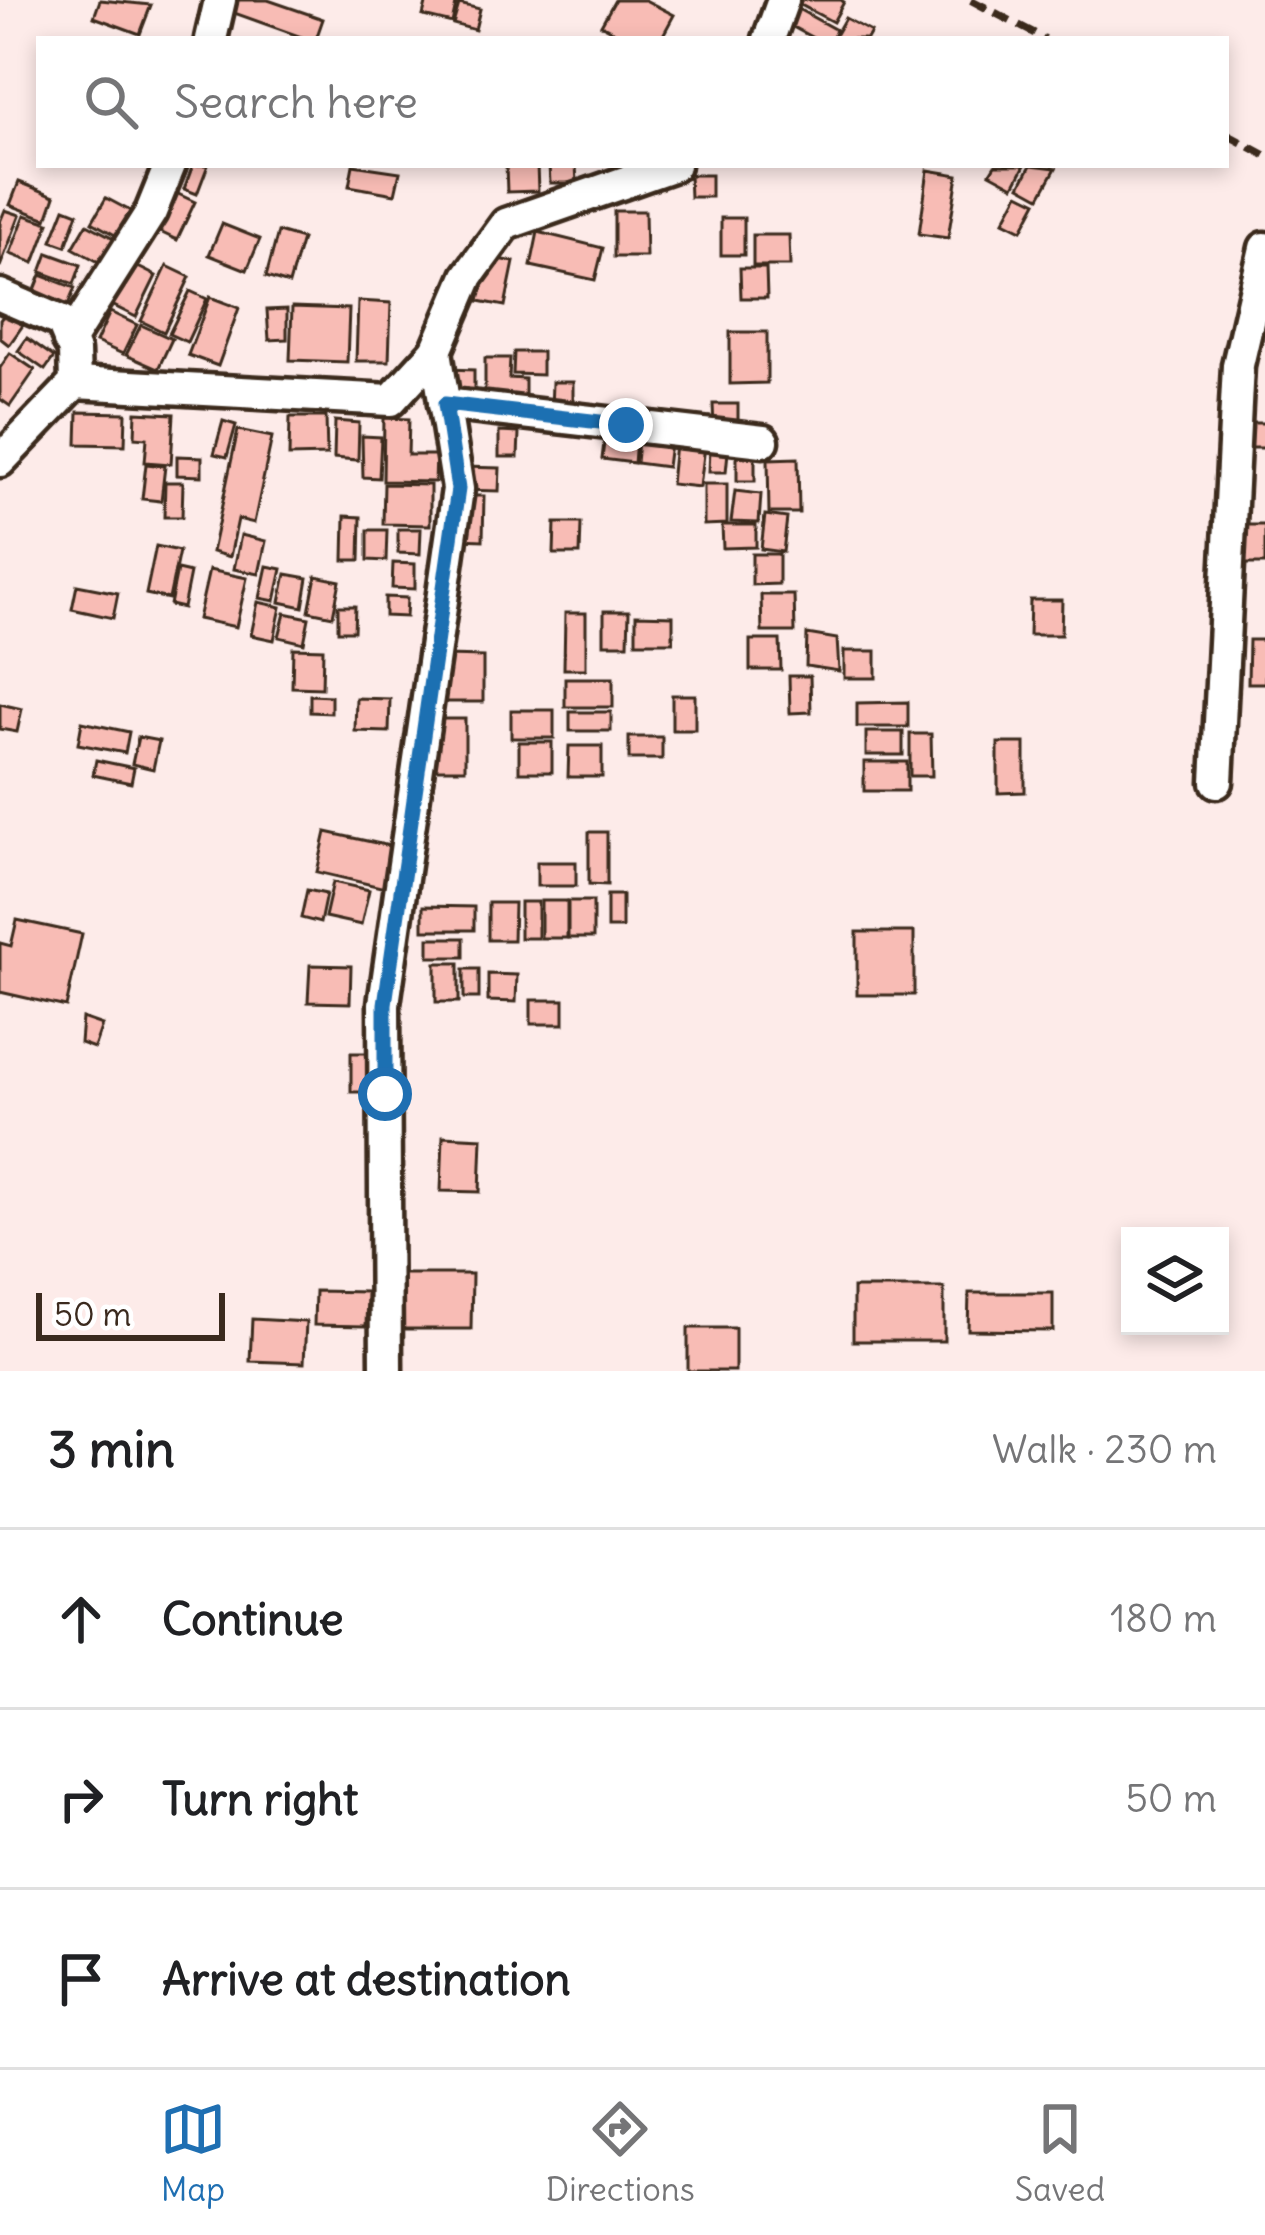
<!DOCTYPE html>
<html lang="en">
<head>
<meta charset="utf-8">
<style>
	:root { --surface:#fff; --page:#f6f6f6; --text:#202124; --muted:#757577; --line:#e0e0e0; --accent:#1f6fb2 }
	body { margin:0; font-family:Delius,sans-serif; background:var(--page); color:var(--text) }
	.controls { position:absolute; right:36px; bottom:36px; display:grid; overflow:hidden; border-radius:0px; box-shadow:0 6px 18px #0003 }
	.controls button { width:108px; height:108px; display:grid; place-items:center; padding:0; border:0; border-bottom:3px solid var(--line); background:var(--surface); color:var(--text); font:60px sans-serif }
	.scale { position:absolute; left:36px; bottom:30px; width:189px; box-sizing:border-box; padding-left:12px; border:6px solid #3b2a1e; border-top:0; font-size:33px; line-height:42px; white-space:nowrap; color:#3b2a1e; -webkit-text-stroke:9px #fff; paint-order:stroke }
	.stop { position:absolute; width:36px; height:36px; margin:-27px; border:9px solid #1f6fb2; border-radius:50%; background:#fff }
	.stop.end { background:#1f6fb2; border-color:#fff; box-shadow:0 3px 12px #0008 }
	.list { margin:0; padding:0; list-style:none }
	h2 { display:flex; justify-content:space-between; align-items:center; height:156px; margin:0; padding:0 48px; font-size:51px }
	h2 small { font-size:39px; font-weight:400; color:var(--muted) }
	.list li { display:grid; grid-template-columns:78px 1fr auto; gap:36px; align-items:center; box-sizing:border-box; height:180px; padding:0 48px; border-top:3px solid var(--line) }
	.list b { display:block; font-size:45px; white-space:nowrap }
	.list em { font-size:39px; font-style:normal; color:var(--muted) }
	.icon { flex:none; width:66px; height:66px; fill:none; stroke:currentColor; stroke-width:2; stroke-linecap:round; stroke-linejoin:round }
	.map { position:relative; flex:none; width:1265px; height:1371px; overflow:hidden }
	.search { position:absolute; background:var(--surface); box-shadow:0 6px 18px #0003; left:36px; right:36px; top:36px; height:132px; display:flex; align-items:center; gap:30px; box-sizing:border-box; padding:0 42px; border-radius:0px; color:var(--muted); font-size:45px }
	.sheet { height:696px; background:var(--surface) }
	nav { display:flex; justify-content:space-around; align-items:center; box-sizing:border-box; height:168px; border-top:3px solid var(--line); background:var(--surface); font-size:33px; color:var(--muted) }
	nav a { display:grid; justify-items:center; gap:6px }
	nav .on { color:var(--accent) }
	.map>svg:first-child { display:block }
</style>
</head>
<body>
<div class="map">
<svg width="1265" height="1371" viewBox="0 0 1265 1371">
	<rect width="100%" height="100%" fill="#fdebe9"/>
	<filter id="ink" filterUnits="userSpaceOnUse"><feTurbulence type="fractalNoise" baseFrequency=".00833" numOctaves="2"/><feDisplacementMap in="SourceGraphic" scale="24" xChannelSelector="R" yChannelSelector="G"/><feConvolveMatrix kernelMatrix="1 2 1 2 8 2 1 2 1" color-interpolation-filters="sRGB"/></filter>
	<g filter="url(#ink)">
		<g fill="#f8bcb5" stroke="#3b2a1e" stroke-width="3">
			<polygon points="100,0 151,5 140,34 94,17"/>
			<polygon points="227,0 268,0 323,19 316,39 307,39 223,9"/>
			<polygon points="427,0 457,0 452,23 423,16"/>
			<polygon points="615,0 645,0 674,15 661,39 628,39 601,25"/>
			<polygon points="801,0 841,0 844,2 833,22 799,4"/>
			<polygon points="459,4 480,9 475,30 453,24"/>
			<polygon points="798,9 836,30 832,39 815,39 789,25"/>
			<polygon points="845,18 871,32 867,39 833,39"/>
			<polygon points="193,165 208,165 197,194 184,189"/>
			<polygon points="353,165 400,172 395,194 349,186"/>
			<polygon points="506,165 537,165 538,191 507,192"/>
			<polygon points="549,165 576,165 577,183 550,183"/>
			<polygon points="995,165 1025,165 1014,186 990,173"/>
			<polygon points="1031,165 1056,168 1040,197 1020,186"/>
			<polygon points="928,170 958,175 948,238 919,234"/>
			<polygon points="689,175 711,175 711,197 690,197"/>
			<polygon points="19,182 55,196 47,219 10,205"/>
			<polygon points="174,192 195,202 177,240 156,230"/>
			<polygon points="1019,193 1037,202 1022,230 1004,221"/>
			<polygon points="106,198 138,215 124,240 92,222"/>
			<polygon points="65,208 78,213 66,246 52,241"/>
			<polygon points="5,210 20,215 0,267 0,222"/>
			<polygon points="614,211 645,211 646,257 614,257"/>
			<polygon points="25,215 49,223 34,263 10,254"/>
			<rect x="721" y="218" width="23" height="37"/>
			<polygon points="87,224 119,241 106,266 73,248"/>
			<polygon points="222,224 260,239 247,270 209,255"/>
			<polygon points="278,232 302,239 289,284 266,277"/>
			<polygon points="538,232 603,248 595,280 531,266"/>
			<polygon points="753,235 789,235 790,266 753,266"/>
			<polygon points="48,253 81,265 74,284 41,272"/>
			<polygon points="489,257 514,262 505,306 479,301"/>
			<polygon points="128,262 156,276 136,317 108,303"/>
			<polygon points="167,266 190,277 164,332 141,321"/>
			<polygon points="740,268 766,268 767,298 741,298"/>
			<polygon points="41,275 75,288 67,307 33,295"/>
			<polygon points="190,291 207,299 187,342 169,334"/>
			<polygon points="210,297 239,308 218,366 188,355"/>
			<polygon points="358,301 391,303 389,361 356,361"/>
			<polygon points="292,307 349,309 347,362 290,360"/>
			<polygon points="8,309 26,321 9,345 0,338 0,320"/>
			<polygon points="287,309 287,339 269,340 267,310"/>
			<polygon points="110,312 137,325 123,354 96,342"/>
			<polygon points="141,325 172,339 158,369 126,355"/>
			<polygon points="730,332 767,332 767,383 730,384"/>
			<polygon points="27,338 54,357 45,370 18,351"/>
			<polygon points="514,352 542,352 542,375 513,374"/>
			<polygon points="10,353 35,370 10,406 0,399 0,368"/>
			<polygon points="485,358 510,358 509,378 525,379 525,403 485,402"/>
			<polygon points="449,369 474,370 474,390 449,389"/>
			<polygon points="552,382 573,382 573,411 551,411"/>
			<polygon points="713,404 738,404 738,426 714,427"/>
			<polygon points="78,412 126,413 125,445 77,444"/>
			<polygon points="136,412 174,414 171,464 145,462 147,438 135,437"/>
			<polygon points="290,417 326,417 327,455 289,456"/>
			<polygon points="384,418 409,419 408,455 436,455 435,482 383,481"/>
			<polygon points="223,421 236,425 227,457 214,454"/>
			<polygon points="335,421 359,423 358,460 334,458"/>
			<rect x="1243" y="423" width="22" height="25"/>
			<polygon points="238,430 272,437 254,523 238,519 230,557 212,552"/>
			<polygon points="499,432 519,433 518,457 499,457"/>
			<polygon points="605,435 636,439 634,463 602,459"/>
			<polygon points="362,436 381,437 379,478 363,477"/>
			<polygon points="638,440 670,443 667,467 636,463"/>
			<polygon points="675,443 705,446 700,487 671,484"/>
			<rect x="737" y="447" width="18" height="34"/>
			<polygon points="710,448 728,452 726,472 709,472"/>
			<polygon points="177,456 202,457 202,476 177,475"/>
			<polygon points="798,458 799,513 769,513 768,459"/>
			<polygon points="146,464 165,466 161,501 142,499"/>
			<polygon points="462,467 500,468 499,491 461,490"/>
			<polygon points="165,482 183,482 182,517 164,517"/>
			<polygon points="384,484 430,485 430,525 383,524"/>
			<polygon points="704,484 727,484 727,524 704,525"/>
			<polygon points="735,491 761,494 759,523 731,522"/>
			<polygon points="461,496 484,496 483,540 460,539"/>
			<polygon points="765,515 787,518 783,552 761,549"/>
			<polygon points="345,516 361,517 360,560 344,560"/>
			<polygon points="555,523 581,523 580,554 554,554"/>
			<polygon points="722,525 756,525 756,547 723,548"/>
			<rect x="1238" y="525" width="27" height="39"/>
			<polygon points="398,529 421,529 420,554 398,553"/>
			<polygon points="368,530 387,530 386,561 368,560"/>
			<polygon points="241,535 266,541 259,574 234,569"/>
			<polygon points="156,546 179,551 169,599 146,594"/>
			<polygon points="752,554 779,554 779,584 752,585"/>
			<polygon points="393,563 415,564 415,589 392,588"/>
			<polygon points="267,566 282,569 275,601 260,598"/>
			<polygon points="177,570 190,573 183,608 170,605"/>
			<polygon points="209,570 247,578 236,627 198,619"/>
			<polygon points="286,574 308,578 303,607 280,602"/>
			<polygon points="316,576 340,581 333,616 309,611"/>
			<polygon points="77,585 118,593 113,618 72,609"/>
			<polygon points="761,595 794,595 795,632 762,632"/>
			<polygon points="385,597 407,598 406,617 385,616"/>
			<polygon points="1030,600 1062,600 1061,635 1029,635"/>
			<polygon points="258,602 281,607 274,640 251,635"/>
			<polygon points="338,606 355,606 354,631 338,631"/>
			<polygon points="604,611 629,611 628,644 604,644"/>
			<polygon points="285,613 309,618 304,643 279,637"/>
			<polygon points="565,613 586,613 586,669 564,669"/>
			<polygon points="636,615 673,616 673,642 636,642"/>
			<polygon points="807,634 837,639 839,671 806,666"/>
			<polygon points="750,640 780,640 781,670 750,670"/>
			<polygon points="1249,640 1265,640 1265,683 1248,683"/>
			<polygon points="293,648 323,649 322,688 292,687"/>
			<rect x="844" y="651" width="32" height="27"/>
			<polygon points="445,656 483,657 483,702 444,702"/>
			<polygon points="789,676 810,676 811,712 790,713"/>
			<rect x="565" y="678" width="48" height="29"/>
			<polygon points="310,695 331,696 331,713 310,712"/>
			<rect x="672" y="695" width="23" height="35"/>
			<polygon points="356,698 390,699 389,732 355,731"/>
			<polygon points="908,702 908,727 857,727 857,703"/>
			<polygon points="0,704 22,709 17,732 0,729"/>
			<rect x="511" y="710" width="43" height="28"/>
			<rect x="570" y="712" width="41" height="19"/>
			<polygon points="435,719 465,719 465,769 434,769"/>
			<polygon points="82,722 129,732 125,753 78,744"/>
			<rect x="866" y="732" width="37" height="23"/>
			<polygon points="910,734 931,734 932,776 910,776"/>
			<polygon points="138,737 159,741 153,769 132,764"/>
			<rect x="629" y="737" width="33" height="22"/>
			<rect x="519" y="742" width="33" height="30"/>
			<polygon points="998,743 1025,743 1025,792 998,793"/>
			<polygon points="569,746 602,746 602,777 568,777"/>
			<polygon points="96,760 134,768 131,783 93,775"/>
			<rect x="864" y="762" width="43" height="29"/>
			<polygon points="326,832 394,847 385,888 317,872"/>
			<polygon points="589,832 607,832 607,885 589,884"/>
			<rect x="537" y="862" width="39" height="24"/>
			<polygon points="333,882 369,890 361,925 325,917"/>
			<polygon points="307,890 326,894 320,923 301,918"/>
			<rect x="607" y="895" width="15" height="33"/>
			<rect x="541" y="901" width="26" height="37"/>
			<rect x="568" y="901" width="25" height="37"/>
			<rect x="520" y="902" width="18" height="36"/>
			<polygon points="488,903 514,903 513,940 488,940"/>
			<polygon points="423,906 474,907 474,930 423,930"/>
			<polygon points="17,920 82,934 66,1007 0,992 0,943 11,946"/>
			<rect x="857" y="932" width="57" height="63"/>
			<rect x="429" y="938" width="35" height="19"/>
			<rect x="436" y="963" width="23" height="39"/>
			<polygon points="310,965 351,966 350,1003 308,1002"/>
			<rect x="464" y="969" width="15" height="29"/>
			<polygon points="488,974 517,975 516,1002 488,1001"/>
			<rect x="531" y="1000" width="33" height="24"/>
			<polygon points="82,1018 102,1025 94,1048 80,1043"/>
			<rect x="351" y="1053" width="19" height="39"/>
			<polygon points="443,1136 482,1138 480,1192 441,1191"/>
			<polygon points="401,1274 472,1274 471,1329 401,1329"/>
			<rect x="853" y="1288" width="91" height="53"/>
			<polygon points="315,1291 367,1292 366,1326 314,1325"/>
			<polygon points="969,1293 1053,1293 1053,1331 968,1330"/>
			<polygon points="252,1319 306,1322 304,1363 250,1361"/>
			<rect x="688" y="1328" width="47" height="43"/>
		</g>
		<g fill="none" stroke-linecap="round" stroke-linejoin="round">
			<g stroke="#3b2a1e" stroke-width="39">
				<g id="minor">
					<polyline points="211,39 220,0"/>
					<polyline points="769,39 783,0"/>
					<polyline points="0,295 62,322 74,351 75,383 0,461"/>
					<polyline points="69,341 151,212 170,165"/>
					<polyline points="75,383 391,400 436,351 468,276 506,224 674,165"/>
					<polyline points="444,404 763,441"/>
					<polyline points="1217,782 1238,365 1265,248"/>
					<polyline points="386,1371 384,1004 458,489 436,351"/>
				</g>
			</g>
			<use href="#minor" stroke="#fff" stroke-width="30"/>
			<g stroke="#3b2a1e" stroke-width="8" stroke-dasharray="18 9" stroke-linecap="butt">
				<polyline points="971,0 1045,39"/>
				<polyline points="1226,134 1265,155"/>
			</g>
		</g>
	</g>
	<g fill="none" stroke-linecap="round" stroke-linejoin="round" filter="url(#ink)">
		<polyline stroke="#1f6fb2" stroke-width="15" points="385,1094 385,1004 458,489 445,404 626,425"/>
	</g>
</svg>
<div class="controls">
<button><svg class="icon" aria-label="layers" viewBox="0 0 24 24"><path d="M12 4l9 5-9 5-9-5zM3 14l9 5 9-5"/></svg></button>
</div>
<div class="scale">50 m</div>
<div class="stop" style="left:385px;top:1094px"></div>
<div class="stop end" style="left:626px;top:425px"></div>
<div class="search"><svg class="icon" aria-label="search" viewBox="0 0 24 24"><circle cx="10" cy="10" r="6"/><path d="M15 15l6 6"/></svg>Search here</div>
</div>
<section class="sheet">
<h2>3 min<small>Walk · 230 m</small></h2>
<ul class="list">
<li><svg class="icon" aria-label="ahead" viewBox="0 0 24 24"><path d="M12 20V5M6 11l6-6 6 6"/></svg><div><b>Continue</b></div><em>180 m</em></li>
<li><svg class="icon" aria-label="right" viewBox="0 0 24 24"><path d="M7 20v-9h11M14 6l5 5-5 5"/></svg><div><b>Turn right</b></div><em>50 m</em></li>
<li><svg class="icon" aria-label="arrive" viewBox="0 0 24 24"><path d="M6 21V4h12l-3 4 3 4H6"/></svg><div><b>Arrive at destination</b></div></li>
</ul>
</section>
<nav>
<a class="on"><svg class="icon" aria-label="map" viewBox="0 0 24 24"><path d="M3 6l6-2 6 2 6-2v14l-6 2-6-2-6 2zM9 4v14M15 6v14"/></svg>Map</a>
<a><svg class="icon" aria-label="directions" viewBox="0 0 24 24"><path d="M12 3l9 9-9 9-9-9zM9 14v-3h6M13 9l2 2-2 2"/></svg>Directions</a>
<a><svg class="icon" aria-label="saved" viewBox="0 0 24 24"><path d="M7 4h10v16l-5-4-5 4z"/></svg>Saved</a>
</nav>
</body>
</html>
